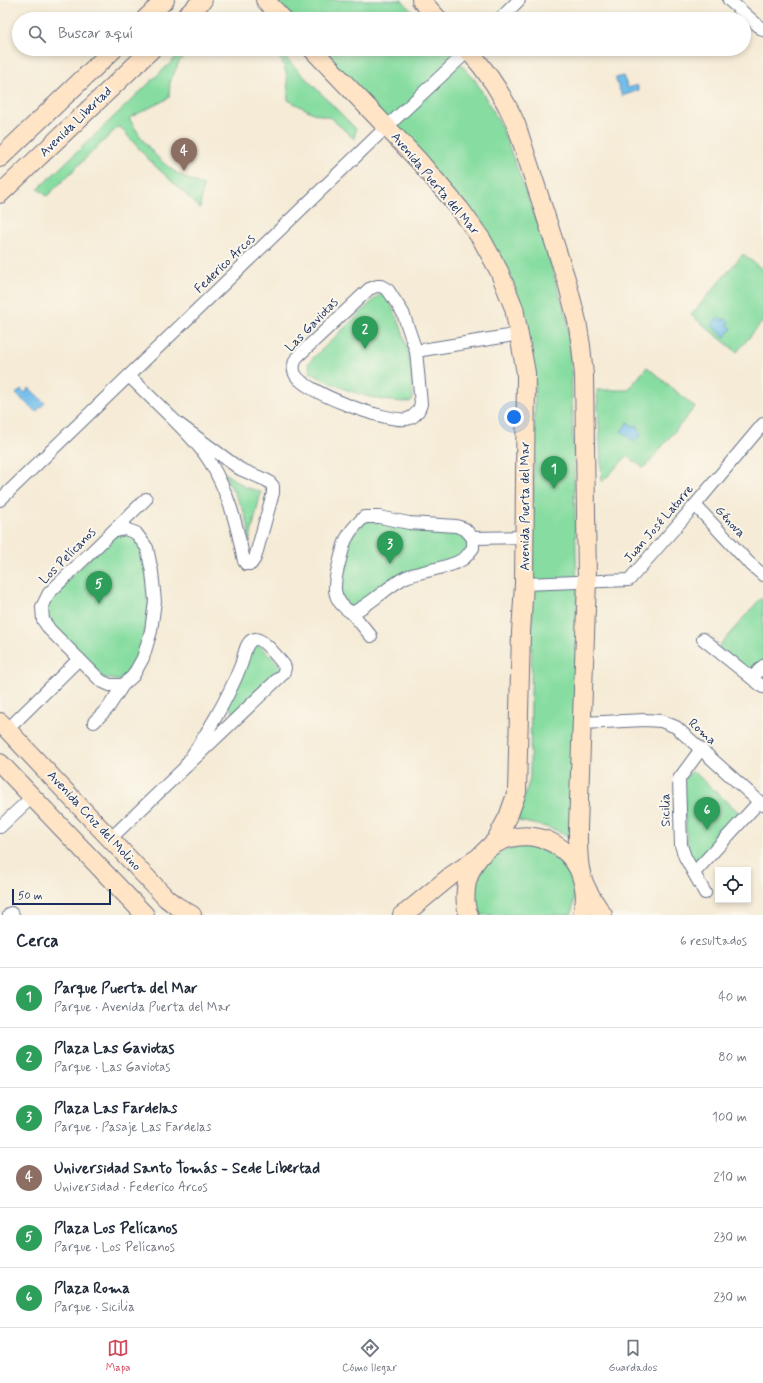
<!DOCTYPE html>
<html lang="es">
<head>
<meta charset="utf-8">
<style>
	:root { --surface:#fff; --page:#f2f2f3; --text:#1f2937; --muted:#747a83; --line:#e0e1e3; --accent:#d1495b }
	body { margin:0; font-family:Mynerve,sans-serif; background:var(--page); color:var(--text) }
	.controls { position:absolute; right:12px; bottom:12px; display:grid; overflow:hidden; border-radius:0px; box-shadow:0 2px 6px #0003 }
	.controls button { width:36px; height:36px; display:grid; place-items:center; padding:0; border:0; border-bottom:1px solid var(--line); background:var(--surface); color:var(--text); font:20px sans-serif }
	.scale { position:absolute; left:12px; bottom:10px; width:99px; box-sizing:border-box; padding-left:4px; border:2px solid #1b2f5e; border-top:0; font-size:11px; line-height:14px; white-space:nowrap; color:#1b2f5e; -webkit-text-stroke:3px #fbf7ec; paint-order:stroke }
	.you { position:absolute; left:514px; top:417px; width:14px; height:14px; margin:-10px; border:3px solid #fff; border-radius:50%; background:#1a73e8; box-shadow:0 0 0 6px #1a73e833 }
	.badge { display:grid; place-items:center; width:26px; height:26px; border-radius:50%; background:var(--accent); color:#fff; font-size:13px; font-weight:700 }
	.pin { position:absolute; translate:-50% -33px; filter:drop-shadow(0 1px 2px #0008) }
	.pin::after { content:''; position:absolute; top:21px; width:14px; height:12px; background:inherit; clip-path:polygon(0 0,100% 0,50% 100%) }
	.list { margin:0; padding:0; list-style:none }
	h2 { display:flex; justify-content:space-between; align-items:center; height:52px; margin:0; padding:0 16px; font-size:17px }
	h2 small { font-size:13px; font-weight:400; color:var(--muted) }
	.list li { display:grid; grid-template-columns:26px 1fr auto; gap:12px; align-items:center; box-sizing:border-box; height:60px; padding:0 16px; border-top:1px solid var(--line) }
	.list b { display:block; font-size:15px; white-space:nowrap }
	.list p { margin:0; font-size:13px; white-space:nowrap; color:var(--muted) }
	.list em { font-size:13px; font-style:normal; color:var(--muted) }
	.icon { flex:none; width:22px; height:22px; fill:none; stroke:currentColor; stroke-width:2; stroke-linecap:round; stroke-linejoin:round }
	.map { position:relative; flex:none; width:763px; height:915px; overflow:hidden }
	.search { position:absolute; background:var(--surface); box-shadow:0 2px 6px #0003; left:12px; right:12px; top:12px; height:44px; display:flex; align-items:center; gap:10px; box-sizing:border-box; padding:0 14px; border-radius:22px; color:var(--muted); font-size:15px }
	.sheet { height:412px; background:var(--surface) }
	nav { display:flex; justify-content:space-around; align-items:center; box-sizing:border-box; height:56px; border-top:1px solid var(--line); background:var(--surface); font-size:11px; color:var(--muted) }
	nav a { display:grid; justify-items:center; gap:2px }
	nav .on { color:var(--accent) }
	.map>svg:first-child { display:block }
</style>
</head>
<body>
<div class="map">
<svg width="763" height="915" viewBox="0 0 763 915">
	<rect width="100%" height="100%" fill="#fbf7ec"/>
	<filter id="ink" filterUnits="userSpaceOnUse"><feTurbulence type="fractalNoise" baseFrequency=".025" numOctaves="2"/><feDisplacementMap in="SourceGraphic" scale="8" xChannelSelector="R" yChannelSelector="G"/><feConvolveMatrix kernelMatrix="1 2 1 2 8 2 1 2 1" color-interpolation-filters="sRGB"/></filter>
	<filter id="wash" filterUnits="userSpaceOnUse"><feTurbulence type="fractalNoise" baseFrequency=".012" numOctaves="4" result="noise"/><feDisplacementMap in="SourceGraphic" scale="16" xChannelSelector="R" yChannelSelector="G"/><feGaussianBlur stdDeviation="0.9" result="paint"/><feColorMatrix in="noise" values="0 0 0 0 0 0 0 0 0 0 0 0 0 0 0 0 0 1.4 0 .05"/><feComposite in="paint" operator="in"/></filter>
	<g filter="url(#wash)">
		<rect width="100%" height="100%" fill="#f5ebd6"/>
		<g fill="#87dda1" stroke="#518680">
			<polygon points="272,0 402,0 419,19 290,19"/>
			<path d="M185 49H190L179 62 170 82 169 98 129 118C141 139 156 160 177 173 185 178 194 182 203 185L200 208 150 161 119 126 47 196 38 189Z"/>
			<path d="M272 49H277L356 129 354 139 331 118 313 113 288 100C287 78 289 66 272 49Z"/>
			<polygon points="319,49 447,49 475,80 500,123 541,232 567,319 571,360 577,595 574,834 570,837 566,836 558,831 546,827 519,821 518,816 530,779 535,383 528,329 510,275"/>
			<polygon points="743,254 763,270 763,321 737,352 691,315"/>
			<path d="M380 294 385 295C399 317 407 341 411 368 413 378 412 389 413 399L410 402C373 402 343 390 311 373L308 363Z"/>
			<polygon points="647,367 695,407 644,468 627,456 602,482 597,390 628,390"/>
			<polygon points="223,472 245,487 261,492 249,543 248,525 243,509"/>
			<polygon points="366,521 455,529 469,540 470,546 461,556 352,609 339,593 350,538"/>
			<polygon points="125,533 134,536 143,549 151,601 140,657 122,681 103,678 46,618 46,608 52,595 114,535"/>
			<polygon points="761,598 763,600 763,661 752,675 718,647"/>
			<polygon points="253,644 258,644 279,664 281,670 234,713 229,707 229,702"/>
			<polygon points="693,771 743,816 695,868 688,855 682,780"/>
			<path d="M530 846C534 847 540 848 545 850 571 860 579 890 571 915H480C469 895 479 863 500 853 509 848 519 847 530 846Z"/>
		</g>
		<g fill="#70bdea" stroke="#4676a4">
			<polygon points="623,76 628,88 637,85 639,90 622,96 615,78"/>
			<polygon points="718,317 722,320 725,319 727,320 729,322 728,325 732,328 725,337 711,325"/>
			<polygon points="29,388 45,403 36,412 16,394 21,389 25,393"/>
			<polygon points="628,422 632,426 637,425 639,428 638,431 642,434 634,442 621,431"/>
		</g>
	</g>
	<g filter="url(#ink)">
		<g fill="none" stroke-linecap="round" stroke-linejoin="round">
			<g stroke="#677188" stroke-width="14">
				<g id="street">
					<polyline points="729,0 763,30"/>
					<polyline points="500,19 519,0"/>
					<path d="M377 286H381L388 290 403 313 416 351 421 404C419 411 415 417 407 419 388 423 303 392 295 374 292 368 294 362 297 357L369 289Z"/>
					<polyline points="416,351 520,334"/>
					<path d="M129 376 176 422 240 469 268 481 273 486V493L255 558 251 564H246L244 561C237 525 229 494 210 462 201 447 188 434 176 422"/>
					<polyline points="0,500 377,136 470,49"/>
					<polyline points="695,505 748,562 763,575"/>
					<path d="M364 517H379L409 523 456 526 465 529 473 538V548C470 551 467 557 463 559 448 569 423 570 406 577 386 587 372 604 352 613 327 598 335 580 341 556 343 550 344 541 348 536 352 528 358 523 364 517Z"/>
					<polyline points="113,531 146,499"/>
					<polyline points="473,538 524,537"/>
					<polyline points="524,584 629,580 695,505 763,424"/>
					<polyline points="352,613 371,636"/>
					<polyline points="703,639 763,687"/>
					<polyline points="752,678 763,666"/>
					<polyline points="94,722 108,708 123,685 133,676 143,658 151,631 155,601 152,572 147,548 136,533 125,529 112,532 49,593 42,607 43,620 50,630 101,681 110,685 123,685"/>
					<polyline points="582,723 645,720 661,721 676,727 763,805"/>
					<polyline points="7,730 79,659"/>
					<polyline points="701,749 679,779 681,845 685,857 705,893"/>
					<polyline points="0,827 32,797"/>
					<path d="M110 839 283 674 285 668 284 665C279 659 263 638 255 639 245 640 244 658 241 665 227 701 207 733 186 765"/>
					<polyline points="694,873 759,802"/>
					<polyline points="9,915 11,913 13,915"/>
				</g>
			</g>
			<g stroke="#677188" stroke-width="20">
				<g id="secondary">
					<polyline points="265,0 283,19"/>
					<polyline points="421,0 438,19"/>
					<polyline points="145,19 165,0"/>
					<polyline points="183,19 203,0"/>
					<polyline points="312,49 419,161 460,209 482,240 499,271 514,308 526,373 524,584 521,632 517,792 508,817 496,840 479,857 452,875 407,912 402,915"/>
					<path d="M467 49C488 72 504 97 516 124L567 282 577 321 581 346 584 375 587 581 578 827C578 843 577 861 582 877 586 891 595 903 603 915"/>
					<polyline points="0,158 114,49"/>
					<polyline points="0,194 152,49"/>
					<polyline points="0,722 166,898 175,905 192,915"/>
					<polyline points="0,763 145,915"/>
					<path d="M469 915C464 905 465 893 467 882 480 827 554 820 579 870 582 878 585 888 585 897 585 903 583 909 582 915"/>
				</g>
			</g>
			<use href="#street" stroke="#fff" stroke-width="12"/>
			<use href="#secondary" stroke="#ffe4c6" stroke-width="18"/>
		</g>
	</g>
	<g text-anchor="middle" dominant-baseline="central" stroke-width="4" stroke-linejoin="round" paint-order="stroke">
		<g font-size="13" fill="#1b2f5e" stroke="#fbf7ec">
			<text transform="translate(76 122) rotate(-44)">Avenida Libertad</text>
			<text transform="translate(435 184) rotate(50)">Avenida Puerta del Mar</text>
			<text transform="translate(225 264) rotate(-44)">Federico Arcos</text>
			<text transform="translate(312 325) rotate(-46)">Las Gaviotas</text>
			<text transform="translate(525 506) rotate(-90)">Avenida Puerta del Mar</text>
			<text transform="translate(730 522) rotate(47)">Génova</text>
			<text transform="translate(659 524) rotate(-49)">Juan José Latorre</text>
			<text transform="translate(68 556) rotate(-45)">Los Pelícanos</text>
			<text transform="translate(702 732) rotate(42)">Roma</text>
			<text transform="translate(666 810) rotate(-91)">Sicilia</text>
			<text transform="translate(94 821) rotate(47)">Avenida Cruz del Molino</text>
		</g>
	</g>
</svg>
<div class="controls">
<button><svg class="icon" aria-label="locate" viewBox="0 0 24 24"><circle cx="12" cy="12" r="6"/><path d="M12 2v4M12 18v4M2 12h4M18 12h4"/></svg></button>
</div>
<div class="scale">50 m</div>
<div class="you"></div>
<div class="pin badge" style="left:554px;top:489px;background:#2e9e5b">1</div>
<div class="pin badge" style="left:365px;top:349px;background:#2e9e5b">2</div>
<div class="pin badge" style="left:390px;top:564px;background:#2e9e5b">3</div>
<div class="pin badge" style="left:184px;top:171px;background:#8d6e63">4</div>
<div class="pin badge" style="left:99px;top:604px;background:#2e9e5b">5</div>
<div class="pin badge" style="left:707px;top:830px;background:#2e9e5b">6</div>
<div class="search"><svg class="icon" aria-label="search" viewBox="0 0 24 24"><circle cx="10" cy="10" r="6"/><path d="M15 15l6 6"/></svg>Buscar aquí</div>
</div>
<section class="sheet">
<h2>Cerca<small>6 resultados</small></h2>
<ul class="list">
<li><span class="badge" style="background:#2e9e5b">1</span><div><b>Parque Puerta del Mar</b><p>Parque · Avenida Puerta del Mar</p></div><em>40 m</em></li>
<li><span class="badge" style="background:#2e9e5b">2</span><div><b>Plaza Las Gaviotas</b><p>Parque · Las Gaviotas</p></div><em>80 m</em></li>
<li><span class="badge" style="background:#2e9e5b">3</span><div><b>Plaza Las Fardelas</b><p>Parque · Pasaje Las Fardelas</p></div><em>100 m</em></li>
<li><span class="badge" style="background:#8d6e63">4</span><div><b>Universidad Santo Tomás - Sede Libertad</b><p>Universidad · Federico Arcos</p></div><em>210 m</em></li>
<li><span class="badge" style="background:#2e9e5b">5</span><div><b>Plaza Los Pelícanos</b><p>Parque · Los Pelícanos</p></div><em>230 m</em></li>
<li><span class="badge" style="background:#2e9e5b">6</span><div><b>Plaza Roma</b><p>Parque · Sicilia</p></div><em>230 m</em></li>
</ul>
</section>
<nav>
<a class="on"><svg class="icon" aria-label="map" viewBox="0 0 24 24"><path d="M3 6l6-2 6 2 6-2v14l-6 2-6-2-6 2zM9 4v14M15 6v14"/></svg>Mapa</a>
<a><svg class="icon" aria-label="directions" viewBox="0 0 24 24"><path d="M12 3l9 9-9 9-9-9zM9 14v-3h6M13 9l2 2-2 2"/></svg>Cómo llegar</a>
<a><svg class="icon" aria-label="saved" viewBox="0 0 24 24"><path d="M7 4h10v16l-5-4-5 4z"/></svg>Guardados</a>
</nav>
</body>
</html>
